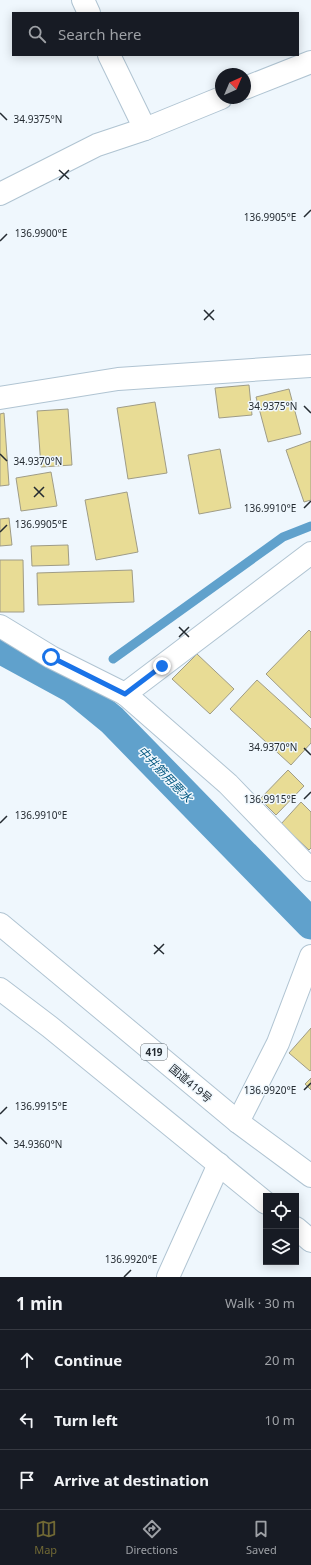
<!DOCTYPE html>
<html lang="en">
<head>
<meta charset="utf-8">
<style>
	:root { --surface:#171b24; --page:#20242c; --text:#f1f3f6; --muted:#9ea1a6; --line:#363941; --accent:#706834 }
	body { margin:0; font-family:"Noto Sans","Noto Sans JP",sans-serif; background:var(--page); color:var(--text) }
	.controls { position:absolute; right:12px; bottom:12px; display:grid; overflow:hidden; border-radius:0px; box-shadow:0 2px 10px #0003 }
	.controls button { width:36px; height:36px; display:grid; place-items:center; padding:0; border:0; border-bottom:1px solid var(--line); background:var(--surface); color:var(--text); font:20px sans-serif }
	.compass { position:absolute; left:215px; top:68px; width:36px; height:36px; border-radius:50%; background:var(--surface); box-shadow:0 2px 10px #0003; rotate:44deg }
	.stop { position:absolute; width:12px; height:12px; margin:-9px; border:3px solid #1a73e8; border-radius:50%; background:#fff }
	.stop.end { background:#1a73e8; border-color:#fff; box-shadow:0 1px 4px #0008 }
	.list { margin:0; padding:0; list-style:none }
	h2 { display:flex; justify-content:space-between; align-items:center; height:52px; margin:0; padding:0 16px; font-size:17px }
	h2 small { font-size:13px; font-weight:400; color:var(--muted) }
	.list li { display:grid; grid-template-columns:26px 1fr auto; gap:12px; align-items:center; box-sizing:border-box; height:60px; padding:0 16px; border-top:1px solid var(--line) }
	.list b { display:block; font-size:15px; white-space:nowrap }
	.list em { font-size:13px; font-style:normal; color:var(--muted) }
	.icon { flex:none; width:22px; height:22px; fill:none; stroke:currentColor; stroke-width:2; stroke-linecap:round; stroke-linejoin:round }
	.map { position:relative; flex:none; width:311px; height:1277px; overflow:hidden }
	.search { position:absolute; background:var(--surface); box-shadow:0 2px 10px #0003; left:12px; right:12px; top:12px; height:44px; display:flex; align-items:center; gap:10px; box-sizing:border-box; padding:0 14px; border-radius:0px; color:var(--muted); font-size:15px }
	.sheet { height:232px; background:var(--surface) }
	nav { display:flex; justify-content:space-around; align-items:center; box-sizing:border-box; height:56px; border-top:1px solid var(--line); background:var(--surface); font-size:11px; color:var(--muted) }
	nav a { display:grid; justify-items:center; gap:2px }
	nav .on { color:var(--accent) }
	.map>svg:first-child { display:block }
</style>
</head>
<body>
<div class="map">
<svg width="311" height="1277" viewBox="0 0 311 1277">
	<rect width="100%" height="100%" fill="#eff7fd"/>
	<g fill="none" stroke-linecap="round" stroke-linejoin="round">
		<g stroke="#60a1cc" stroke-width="9">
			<polyline points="113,659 283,537 311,526"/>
			<polyline points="73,688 75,686"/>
		</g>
		<polyline stroke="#60a1cc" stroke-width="31" points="0,648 73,688 112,720 311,924"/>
	</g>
	<g fill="#e8dc95" stroke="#9f9c87">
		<polygon points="249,385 252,415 219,418 215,388"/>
		<polygon points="289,389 301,434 268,442 256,397"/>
		<polygon points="155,402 167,473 128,479 117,408"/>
		<polygon points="68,409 72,465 41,467 37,411"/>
		<polygon points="4,413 9,485 0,486 0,414"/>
		<polygon points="311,441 311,500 304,502 286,450"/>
		<polygon points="220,449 231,508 199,514 188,455"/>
		<polygon points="51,472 57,506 21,511 16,478"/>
		<polygon points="127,492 138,552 96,560 85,500"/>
		<polygon points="9,518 12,545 0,546 0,519"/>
		<polygon points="68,545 69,565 32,566 31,546"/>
		<polygon points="0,560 23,560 24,612 0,612"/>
		<polygon points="132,570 134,602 38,605 37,573"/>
		<polygon points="309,630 311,632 311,718 266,674"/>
		<polygon points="197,654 234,689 210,714 172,679"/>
		<polygon points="257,680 311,729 311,743 291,765 230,709"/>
		<polygon points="288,770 304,786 276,815 260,799"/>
		<polygon points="301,802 311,812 311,848 309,850 281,824"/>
		<polygon points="311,1028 311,1070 310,1071 289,1053"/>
		<polygon points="311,1078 311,1090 305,1084"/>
	</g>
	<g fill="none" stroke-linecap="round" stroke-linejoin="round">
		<g stroke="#b0c4d2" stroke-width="24">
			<g id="minor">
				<polyline points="0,398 118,379 311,366"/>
				<polyline points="0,626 51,657 125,694 228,784 311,870"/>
				<polyline points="125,694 311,553"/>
				<polyline points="238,1122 278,1043 311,956"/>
				<polyline points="168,1277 219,1164"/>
			</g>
		</g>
		<g stroke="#b0c4d2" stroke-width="24">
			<g id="tertiary">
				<polyline points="83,0 89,13"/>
				<polyline points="109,55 145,129"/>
				<polyline points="245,88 311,62"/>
				<polyline points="0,194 97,145 145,129 221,98"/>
			</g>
		</g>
		<g stroke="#b0c4d2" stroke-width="24">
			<g id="trunk">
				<polyline points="0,924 238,1122 311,1176"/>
				<polyline points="0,989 50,1027 266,1203"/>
				<polyline points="296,1228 311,1241"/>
			</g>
		</g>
		<use href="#minor" stroke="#fff" stroke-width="22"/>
		<use href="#tertiary" stroke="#fff" stroke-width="22"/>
		<use href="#trunk" stroke="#fff" stroke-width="22"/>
	</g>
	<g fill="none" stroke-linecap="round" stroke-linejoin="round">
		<polyline stroke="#1a73e8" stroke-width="5" points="51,657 125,694 162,666"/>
	</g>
	<path fill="none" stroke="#242b31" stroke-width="1.5" d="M0 113 7 120M59 170 69 179M59 180 69 170M304 217 311 210M0 241 7 234M204 310 214 320M204 320 214 310M304 406 311 413M0 454 7 461M34 487 44 497M34 497 44 487M304 508 311 501M0 532 7 525M179 627 189 637M179 637 189 627M304 748 311 755M304 799 311 792M0 823 7 816M154 945 164 954M154 954 164 944M304 1090 311 1083M0 1114 7 1107M0 1137 7 1144M124 1277 131 1270"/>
	<g text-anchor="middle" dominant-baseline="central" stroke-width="3" stroke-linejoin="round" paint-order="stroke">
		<rect fill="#eff7fd" stroke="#61686e" stroke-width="1" x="141" y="1044" width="26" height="16" rx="3"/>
		<g font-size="10" font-weight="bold" fill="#242b31">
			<text x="154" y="1052">419</text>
		</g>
		<g font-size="11" fill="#242b31" stroke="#eff7fd">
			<text transform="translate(191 1083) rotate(40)">国道419号</text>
		</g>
		<g font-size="12" font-style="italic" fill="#045982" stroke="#eff7fd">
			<text transform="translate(165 774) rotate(46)">中井筋用悪水</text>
		</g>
	</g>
	<g font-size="10" text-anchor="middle" fill="#242b31" stroke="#eff7fd" stroke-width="3" stroke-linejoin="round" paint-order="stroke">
		<text x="38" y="123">34.9375°N</text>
		<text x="270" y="221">136.9905°E</text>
		<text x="41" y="237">136.9900°E</text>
		<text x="273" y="410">34.9375°N</text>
		<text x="38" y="465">34.9370°N</text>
		<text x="270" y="512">136.9910°E</text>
		<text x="41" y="528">136.9905°E</text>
		<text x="273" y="751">34.9370°N</text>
		<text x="270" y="803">136.9915°E</text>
		<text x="41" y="819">136.9910°E</text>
		<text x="270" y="1094">136.9920°E</text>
		<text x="41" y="1110">136.9915°E</text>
		<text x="38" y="1148">34.9360°N</text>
		<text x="131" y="1263">136.9920°E</text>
	</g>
</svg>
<div class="controls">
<button><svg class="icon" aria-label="locate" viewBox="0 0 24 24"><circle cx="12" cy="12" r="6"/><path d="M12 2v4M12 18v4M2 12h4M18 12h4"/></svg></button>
<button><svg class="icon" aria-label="layers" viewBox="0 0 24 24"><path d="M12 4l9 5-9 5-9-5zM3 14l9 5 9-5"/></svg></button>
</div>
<svg class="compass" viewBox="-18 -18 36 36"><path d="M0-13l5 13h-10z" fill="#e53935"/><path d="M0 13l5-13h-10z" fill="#9ea1a6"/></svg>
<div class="stop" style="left:51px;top:657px"></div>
<div class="stop end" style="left:162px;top:666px"></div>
<div class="search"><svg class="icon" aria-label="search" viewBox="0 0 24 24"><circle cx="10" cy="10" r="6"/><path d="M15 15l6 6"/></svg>Search here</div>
</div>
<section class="sheet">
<h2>1 min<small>Walk · 30 m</small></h2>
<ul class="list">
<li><svg class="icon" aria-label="ahead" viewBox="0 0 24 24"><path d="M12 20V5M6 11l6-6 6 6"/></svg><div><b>Continue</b></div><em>20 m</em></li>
<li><svg class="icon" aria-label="left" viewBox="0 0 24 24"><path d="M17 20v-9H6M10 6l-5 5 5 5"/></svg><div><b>Turn left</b></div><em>10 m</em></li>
<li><svg class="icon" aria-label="arrive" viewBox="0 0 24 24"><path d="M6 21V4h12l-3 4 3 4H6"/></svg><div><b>Arrive at destination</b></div></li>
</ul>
</section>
<nav>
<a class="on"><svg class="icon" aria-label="map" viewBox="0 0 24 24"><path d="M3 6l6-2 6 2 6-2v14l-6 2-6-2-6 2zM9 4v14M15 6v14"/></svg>Map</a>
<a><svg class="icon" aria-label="directions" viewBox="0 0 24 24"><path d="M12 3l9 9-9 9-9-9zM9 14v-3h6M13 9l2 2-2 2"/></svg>Directions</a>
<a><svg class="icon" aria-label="saved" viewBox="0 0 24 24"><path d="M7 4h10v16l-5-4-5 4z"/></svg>Saved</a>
</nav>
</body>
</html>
